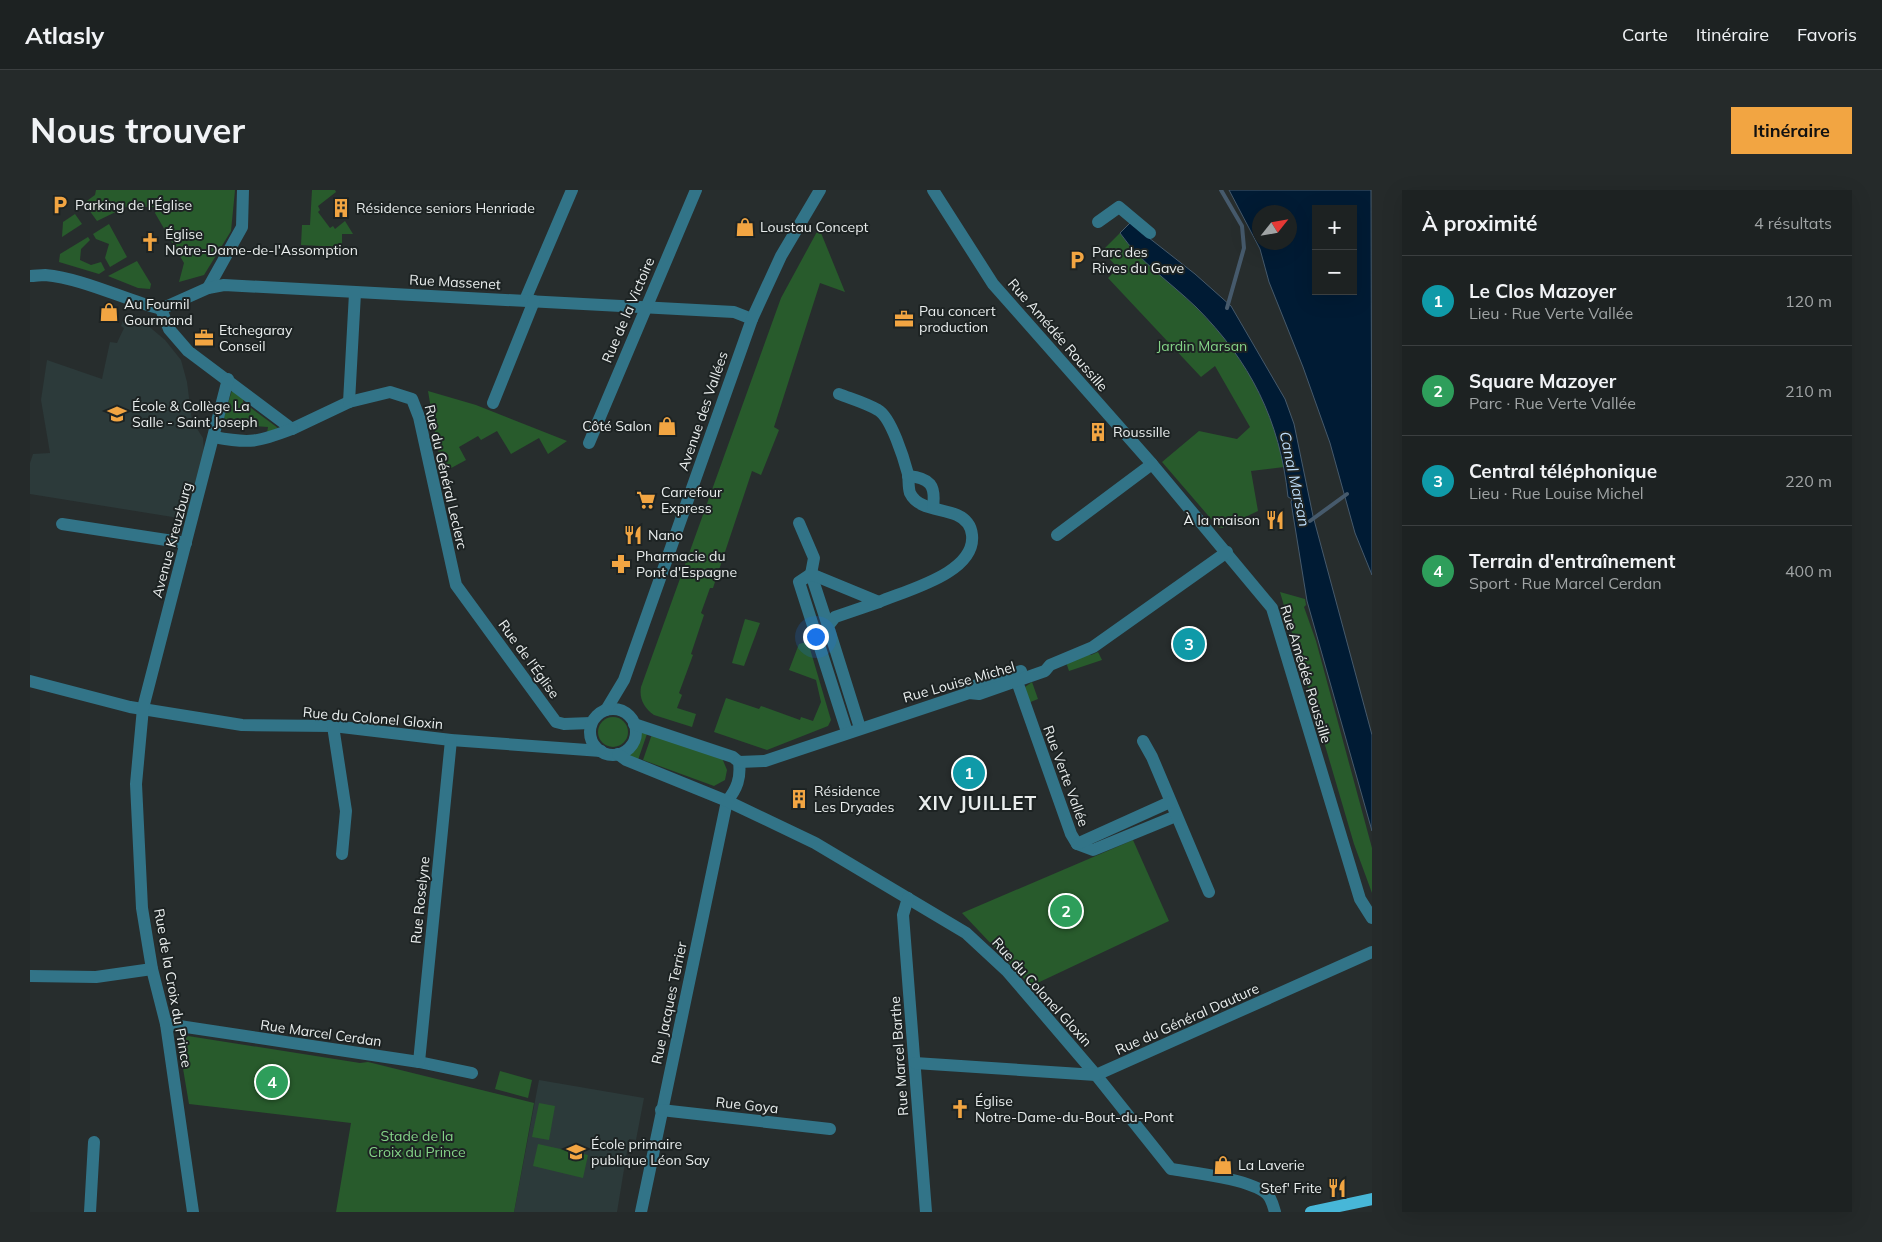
<!DOCTYPE html>
<html lang="fr">
<head>
<meta charset="utf-8">
<style>
	:root { --surface:#1d2222; --page:#252a2a; --text:#f1f3f6; --muted:#a0a4a5; --line:#3b3f40; --accent:#f2a542 }
	body { margin:0; font-family:Mulish,sans-serif; background:var(--page); color:var(--text) }
	.controls { position:absolute; right:15px; top:15px; display:grid; overflow:hidden; border-radius:0px; box-shadow:0 5px 20px #0002 }
	.controls button { width:45px; height:45px; display:grid; place-items:center; padding:0; border:0; border-bottom:1px solid var(--line); background:var(--surface); color:var(--text); font:25px sans-serif }
	.compass { position:absolute; left:1222px; top:15px; width:45px; height:45px; border-radius:50%; background:var(--surface); box-shadow:0 5px 20px #0002; rotate:59deg }
	.you { position:absolute; left:785px; top:446px; width:18px; height:18px; margin:-12px; border:4px solid #fff; border-radius:50%; background:#1a73e8; box-shadow:0 0 0 8px #1a73e833 }
	.badge { display:grid; place-items:center; width:32px; height:32px; border-radius:50%; background:var(--accent); color:#fff; font-size:16px; font-weight:700 }
	.pin { position:absolute; translate:-50% -50%; border:2px solid #fff; box-shadow:0 1px 5px #0006 }
	.list { margin:0; padding:0; list-style:none }
	h2 { display:flex; justify-content:space-between; align-items:center; height:65px; margin:0; padding:0 20px; font-size:21px }
	h2 small { font-size:16px; font-weight:400; color:var(--muted) }
	.list li { display:grid; grid-template-columns:32px 1fr auto; gap:15px; align-items:center; box-sizing:border-box; height:90px; padding:0 20px; border-top:1px solid var(--line) }
	.list b { display:block; font-size:19px; white-space:nowrap }
	.list p { margin:0; font-size:16px; white-space:nowrap; color:var(--muted) }
	.list em { font-size:16px; font-style:normal; color:var(--muted) }
	.map { position:relative; flex:none; width:1342px; height:1022px; overflow:hidden; border-radius:0px }
	header { display:flex; align-items:center; gap:30px; box-sizing:border-box; height:70px; padding:0 25px; background:var(--surface); border-bottom:1px solid var(--line) }
	header strong { font-size:24px }
	nav { display:flex; gap:28px; margin-inline-start:auto; font-size:18px }
	.intro { display:flex; align-items:center; justify-content:space-between; box-sizing:border-box; height:120px; padding:0 30px }
	h1 { margin:0; font-size:35px }
	.button { padding:12px 22px; border-radius:0px; background:var(--accent); color:#111; font-size:18px; font-weight:700 }
	main { display:flex; gap:30px; padding:0 30px }
	aside { flex:1; background:var(--surface); border-radius:0px; box-shadow:0 5px 20px #0002 }
	.map>svg:first-child { display:block }
</style>
</head>
<body>
<header>
<strong>Atlasly</strong>
<nav><a>Carte</a><a>Itinéraire</a><a>Favoris</a></nav>
</header>
<div class="intro"><h1>Nous trouver</h1><a class="button">Itinéraire</a></div>
<main>
<div class="map">
<svg width="1342" height="1022" viewBox="0 0 1342 1022">
	<rect width="100%" height="100%" fill="#272d2d"/>
	<g fill="#2c3a3a">
		<polygon points="95,125 116,134 135,150 151,170 157,192 162,231 173,248 174,261 171,279 155,329 0,304 0,273 3,264 20,263 11,210 17,170 72,189 80,152 87,153 94,138 91,136"/>
		<polygon points="509,890 614,908 606,950 599,949 587,1022 484,1022"/>
	</g>
	<g fill="#285b2c">
		<polygon points="66,0 205,0 201,41 174,85 149,92 154,73 125,23 127,17 96,17 67,31 54,13 65,5"/>
		<polygon points="282,0 305,0 306,2 288,16 290,20 288,22 300,38 303,36 305,39 315,31 323,44 312,44 312,57 271,55 272,35 280,35"/>
		<polygon points="45,24 52,34 32,47 33,32"/>
		<polygon points="79,34 97,67 80,77 75,68 79,54 66,49 63,44"/>
		<path d="M789 38 815 102 790 93 744 237 749 240 731 285 722 281 683 398H680L671 423 674 425 661 464 663 465 649 503 652 505 647 518 666 524 662 537 624 525C614 518 609 509 611 497L751 108Z"/>
		<path d="M1090 43C1107 67 1130 84 1152 104 1206 154 1241 204 1254 277L1221 281 1228 321 1192 338 1188 337 1132 272 1169 241 1207 249 1220 237 1185 176 1171 187 1078 88 1088 78 1072 61Z"/>
		<polygon points="58,47 60,50 51,59 50,70 61,75 71,72 75,80 69,84 29,72 30,64"/>
		<polygon points="107,71 121,94 120,99 108,98 78,86"/>
		<polygon points="202,200 213,206 213,212 248,238 237,243 238,237 192,234"/>
		<polygon points="398,201 446,215 537,251 518,264 509,248 481,264 467,241 451,250 448,246 429,257 436,270 412,283"/>
		<polygon points="1250,402 1275,409 1276,415 1274,417 1286,451 1342,658 1342,703 1324,654"/>
		<polygon points="715,429 730,433 714,476 702,473"/>
		<polygon points="776,452 778,452 801,530 798,536 737,560 684,542 696,508 729,519 731,516 770,530 771,527 783,531 791,512 786,490 759,480 769,454"/>
		<polygon points="1068,462 1072,470 1039,481 1036,472 1055,464 1061,465"/>
		<polygon points="1002,492 1008,509 998,513 995,497"/>
		<circle cx="583" cy="542" r="15"/>
		<polygon points="618,541 608,570 599,566 606,558 611,543"/>
		<polygon points="622,544 692,568 697,580 695,590 684,596 613,570"/>
		<polygon points="1103,650 1139,731 1001,796 932,723"/>
		<polygon points="158,846 330,873 338,872 504,913 484,1022 306,1022 321,933 159,914 149,855"/>
		<polygon points="470,881 502,890 498,908 465,899"/>
		<polygon points="509,913 525,916 519,950 502,947"/>
		<polygon points="508,954 558,965 553,988 503,976"/>
	</g>
	<g fill="#001b34" stroke="#465a6c" fill-rule="evenodd">
		<path d="M1199 0H1341L1342 385 1325 343 1300 253 1273 177 1239 92 1230 59ZM1286 19H1323V101H1286ZM1230 22H1260V52H1230Z"/>
		<path d="M1100 33 1165 84 1201 116 1255 209 1264 234 1283 326 1342 545V641L1277 411 1261 312 1262 309 1258 307C1250 230 1220 171 1166 117 1140 92 1110 72 1090 43Z"/>
	</g>
	<g fill="none" stroke-linecap="round" stroke-linejoin="round">
		<g stroke="#465a6c" stroke-width="4">
			<polyline points="1191,0 1212,36 1214,58 1197,118"/>
			<polyline points="1280,331 1317,304"/>
		</g>
		<g stroke="#327488" stroke-width="12">
			<polyline points="903,0 963,94 1122,274 1242,418 1330,709 1342,728"/>
			<polyline points="1068,32 1089,17 1120,43"/>
			<path d="M0 86C5 86 10 85 15 85 55 89 92 109 131 119"/>
			<polyline points="178,98 212,37 213,0"/>
			<polyline points="495,110 542,0"/>
			<polyline points="131,119 139,139 158,161 262,239 319,212 360,202 382,209 389,227 426,395 526,532 534,534 561,533"/>
			<polyline points="131,119 178,98 194,95 704,122 722,129"/>
			<path d="M809 204C822 209 836 213 848 220 861 227 874 269 878 284 879 290 878 297 880 303 888 320 912 318 927 325 936 329 941 335 942 345 946 383 877 400 849 412"/>
			<polyline points="319,212 325,103"/>
			<polyline points="463,213 504,111"/>
			<path d="M184 247C220 254 228 252 262 239"/>
			<polyline points="559,253 666,0"/>
			<path d="M878 286C900 288 906 295 903 317"/>
			<polyline points="769,333 784,368 781,384 798,436"/>
			<polyline points="32,334 156,353"/>
			<polyline points="1027,345 1122,274"/>
			<polyline points="984,483 1041,644 1047,654 1063,660 1146,626"/>
			<polyline points="0,491 100,517 212,535 303,536 421,550 571,561"/>
			<polyline points="939,503 944,496 991,481"/>
			<circle cx="583" cy="542" r="23"/>
			<polyline points="576,520 594,490 722,129 751,66 790,0"/>
			<path d="M604 534 703 567 709 572C711 588 707 599 697 611L611 1022"/>
			<polyline points="303,536 316,621 312,664"/>
			<polyline points="817,542 769,392 781,384 849,412 805,427 798,436 830,538"/>
			<polyline points="1113,551 1122,567 1179,702"/>
			<path d="M588 564 596 570 697 611 785 653 936 743 977 781 1066 885 1141 979C1165 983 1220 989 1237 1004 1242 1009 1243 1016 1245 1022"/>
			<polyline points="709,572 735,571 939,503 949,504 1015,481 1020,475 1063,457 1197,362"/>
			<polyline points="1047,654 1140,612"/>
			<polyline points="878,708 873,725 896,1022"/>
			<polyline points="0,786 66,787 122,779"/>
			<polyline points="136,834 389,872 442,883"/>
			<polyline points="389,872 421,550"/>
			<polyline points="885,873 1066,885 1342,762"/>
			<polyline points="631,920 800,939"/>
			<polyline points="60,1022 64,952"/>
			<polyline points="163,1022 136,834 122,779 112,718 106,594 113,518 198,189"/>
		</g>
		<polyline stroke="#47b7d8" stroke-width="12" points="1281,1022 1342,1009"/>
	</g>
	<defs>
		<g id="parking-bare" transform="scale(1.5)"><path d="M-3.5-5.5H1a3.5 3.5 0 0 1 0 7H-1V5.5H-3.5ZM-1-3.4V-.6H.8a1.4 1.4 0 0 0 0-2.8Z" fill="#f2a542" stroke="#1d2323" stroke-width="2.5" paint-order="stroke"/></g>
		<g id="building-bare" transform="scale(1.5)"><path d="M-4-6H4V6H1V3H-1V6H-4ZM-2.5-4.3h1.7v1.8h-1.7ZM.8-4.3h1.7v1.8H.8ZM-2.5-1h1.7V.8h-1.7ZM.8-1h1.7V.8H.8Z" fill="#f2a542" stroke="#1d2323" stroke-width="2.5" paint-order="stroke"/></g>
		<g id="shop-bare" transform="scale(1.5)"><path d="M-5-2.5h2.3a2.7 3.5 0 0 1 5.4 0H5L5.5 6h-11ZM-1.5-2.5h3a1.5 2.3 0 0 0-3 0Z" fill="#f2a542" stroke="#1d2323" stroke-width="2.5" paint-order="stroke"/></g>
		<g id="church-bare" transform="scale(1.5)"><path d="M-1.2-6h2.4v3.5h3.3v2.4h-3.3V6h-2.4V-.1h-3.3v-2.4h3.3Z" fill="#f2a542" stroke="#1d2323" stroke-width="2.5" paint-order="stroke"/></g>
		<g id="office-bare" transform="scale(1.5)"><path d="M-6-3h4V-5.5h4V-3h4V5H-6ZM-1-4.5V-3h2v-1.5ZM-6 0V1H6V0Z" fill="#f2a542" stroke="#1d2323" stroke-width="2.5" paint-order="stroke"/></g>
		<g id="school-bare" transform="scale(1.5)"><path d="M0-5L7-2L0 1L-7-2ZM-4 1L0 2.5L4 1V4Q0 6-4 4Z" fill="#f2a542" stroke="#1d2323" stroke-width="2.5" paint-order="stroke"/></g>
		<g id="supermarket-bare" transform="scale(1.5)"><path d="M-6-5.5h2.5l.6 2H6L4.5 2H-2.5L-4.4-4H-6ZM-1.5 3.2a1.3 1.3 0 1 0 .1 0ZM3 3.2a1.3 1.3 0 1 0 .1 0Z" fill="#f2a542" stroke="#1d2323" stroke-width="2.5" paint-order="stroke"/></g>
		<g id="restaurant-bare" transform="scale(1.5)"><path d="M-5-6h1v4h1v-4h1v4h1v-4h1v5L-1.5 .5V6h-2V.5L-5-1ZM5-6V6H3V1.5H1.5Q1.5-4 5-6Z" fill="#f2a542" stroke="#1d2323" stroke-width="2.5" paint-order="stroke"/></g>
		<g id="pharmacy-bare" transform="scale(1.5)"><path d="M-2-6h4v4h4v4h-4v4h-4v-4h-4v-4h4Z" fill="#f2a542" stroke="#1d2323" stroke-width="2.5" paint-order="stroke"/></g>
	</defs>
	<g fill-rule="evenodd">
		<use href="#parking-bare" x="30" y="15"/>
		<use href="#building-bare" x="311" y="18"/>
		<use href="#shop-bare" x="715" y="37"/>
		<use href="#church-bare" x="120" y="52"/>
		<use href="#parking-bare" x="1047" y="70"/>
		<use href="#shop-bare" x="79" y="122"/>
		<use href="#office-bare" x="874" y="129"/>
		<use href="#office-bare" x="174" y="148"/>
		<use href="#school-bare" x="87" y="224"/>
		<use href="#shop-bare" x="637" y="236"/>
		<use href="#building-bare" x="1068" y="242"/>
		<use href="#supermarket-bare" x="616" y="310"/>
		<use href="#restaurant-bare" x="1245" y="330"/>
		<use href="#restaurant-bare" x="603" y="345"/>
		<use href="#pharmacy-bare" x="591" y="374"/>
		<use href="#building-bare" x="769" y="609"/>
		<use href="#church-bare" x="930" y="919"/>
		<use href="#school-bare" x="546" y="962"/>
		<use href="#shop-bare" x="1193" y="975"/>
		<use href="#restaurant-bare" x="1307" y="998"/>
	</g>
	<g text-anchor="middle" dominant-baseline="central" stroke-width="4" stroke-linejoin="round" paint-order="stroke">
		<g font-size="14" fill="#e9eded" stroke="#1d2323" text-anchor="start">
			<text x="45" y="15">Parking de l'Église</text>
			<text x="326" y="18">Résidence seniors Henriade</text>
			<text x="730" y="37">Loustau Concept</text>
			<text x="135" y="44">Église<tspan x="135" dy="16">Notre-Dame-de-l'Assomption</tspan></text>
			<text x="1062" y="62">Parc des<tspan x="1062" dy="16">Rives du Gave</tspan></text>
			<text x="94" y="114">Au Fournil<tspan x="94" dy="16">Gourmand</tspan></text>
			<text x="889" y="121">Pau concert<tspan x="889" dy="16">production</tspan></text>
			<text x="189" y="140">Etchegaray<tspan x="189" dy="16">Conseil</tspan></text>
			<text x="102" y="216">École &amp; Collège La<tspan x="102" dy="16">Salle - Saint Joseph</tspan></text>
			<text x="622" y="236" text-anchor="end">Côté Salon</text>
			<text x="1083" y="242">Roussille</text>
			<text x="631" y="302">Carrefour<tspan x="631" dy="16">Express</tspan></text>
			<text x="1230" y="330" text-anchor="end">À la maison</text>
			<text x="618" y="345">Nano</text>
			<text x="606" y="366">Pharmacie du<tspan x="606" dy="16">Pont d'Espagne</tspan></text>
			<text x="784" y="601">Résidence<tspan x="784" dy="16">Les Dryades</tspan></text>
			<text x="945" y="911">Église<tspan x="945" dy="16">Notre-Dame-du-Bout-du-Pont</tspan></text>
			<text x="561" y="954">École primaire<tspan x="561" dy="16">publique Léon Say</tspan></text>
			<text x="1208" y="975">La Laverie</text>
			<text x="1292" y="998" text-anchor="end">Stef' Frite</text>
		</g>
		<g font-size="14" fill="#e9eded" stroke="#1d2323">
			<text transform="translate(425 92) rotate(3)">Rue Massenet</text>
			<text transform="translate(598 120) rotate(-67)">Rue de la Victoire</text>
			<text transform="translate(1028 145) rotate(49)">Rue Amédée Roussille</text>
			<text transform="translate(673 221) rotate(-71)">Avenue des Vallées</text>
			<text transform="translate(416 287) rotate(77)">Rue du Général Leclerc</text>
			<text transform="translate(142 350) rotate(-75)">Avenue Kreuzburg</text>
			<text transform="translate(499 469) rotate(54)">Rue de l'Église</text>
			<text transform="translate(1276 484) rotate(73)">Rue Amédée Roussille</text>
			<text transform="translate(929 492) rotate(-16)">Rue Louise Michel</text>
			<text transform="translate(343 528) rotate(5)">Rue du Colonel Gloxin</text>
			<text transform="translate(1036 586) rotate(70)">Rue Verte Vallée</text>
			<text transform="translate(390 710) rotate(-84)">Rue Roselyne</text>
			<text transform="translate(143 798) rotate(80)">Rue de la Croix du Prince</text>
			<text transform="translate(1012 802) rotate(48)">Rue du Colonel Gloxin</text>
			<text transform="translate(639 813) rotate(-78)">Rue Jacques Terrier</text>
			<text transform="translate(1157 829) rotate(-24)">Rue du Général Dauture</text>
			<text transform="translate(291 843) rotate(8)">Rue Marcel Cerdan</text>
			<text transform="translate(869 866) rotate(-94)">Rue Marcel Barthe</text>
			<text transform="translate(717 915) rotate(6)">Rue Goya</text>
		</g>
		<g font-size="14" fill="#85d488" stroke="#1d2323">
			<text x="1172" y="156">Jardin Marsan</text>
			<text x="387" y="946">Stade de la<tspan x="387" dy="16">Croix du Prince</tspan></text>
		</g>
		<g font-size="15" font-style="italic" fill="#bfdffc" stroke="#1d2323">
			<text transform="translate(1265 289) rotate(78)">Canal Marsan</text>
		</g>
		<g font-size="19" font-weight="bold" letter-spacing="1" fill="#e9eded" stroke="#1d2323">
			<text x="948" y="613">XIV JUILLET</text>
		</g>
	</g>
</svg>
<div class="controls">
<button>+</button>
<button>−</button>
</div>
<svg class="compass" viewBox="-18 -18 36 36"><path d="M0-13l5 13h-10z" fill="#e53935"/><path d="M0 13l5-13h-10z" fill="#a0a4a5"/></svg>
<div class="you"></div>
<div class="pin badge" style="left:939px;top:583px;background:#0f9aa8">1</div>
<div class="pin badge" style="left:1036px;top:721px;background:#2e9e5b">2</div>
<div class="pin badge" style="left:1159px;top:454px;background:#0f9aa8">3</div>
<div class="pin badge" style="left:242px;top:892px;background:#2e9e5b">4</div>
</div>
<aside>
<h2>À proximité<small>4 résultats</small></h2>
<ul class="list">
<li><span class="badge" style="background:#0f9aa8">1</span><div><b>Le Clos Mazoyer</b><p>Lieu · Rue Verte Vallée</p></div><em>120 m</em></li>
<li><span class="badge" style="background:#2e9e5b">2</span><div><b>Square Mazoyer</b><p>Parc · Rue Verte Vallée</p></div><em>210 m</em></li>
<li><span class="badge" style="background:#0f9aa8">3</span><div><b>Central téléphonique</b><p>Lieu · Rue Louise Michel</p></div><em>220 m</em></li>
<li><span class="badge" style="background:#2e9e5b">4</span><div><b>Terrain d'entraînement</b><p>Sport · Rue Marcel Cerdan</p></div><em>400 m</em></li>
</ul>
</aside>
</main>
</body>
</html>
